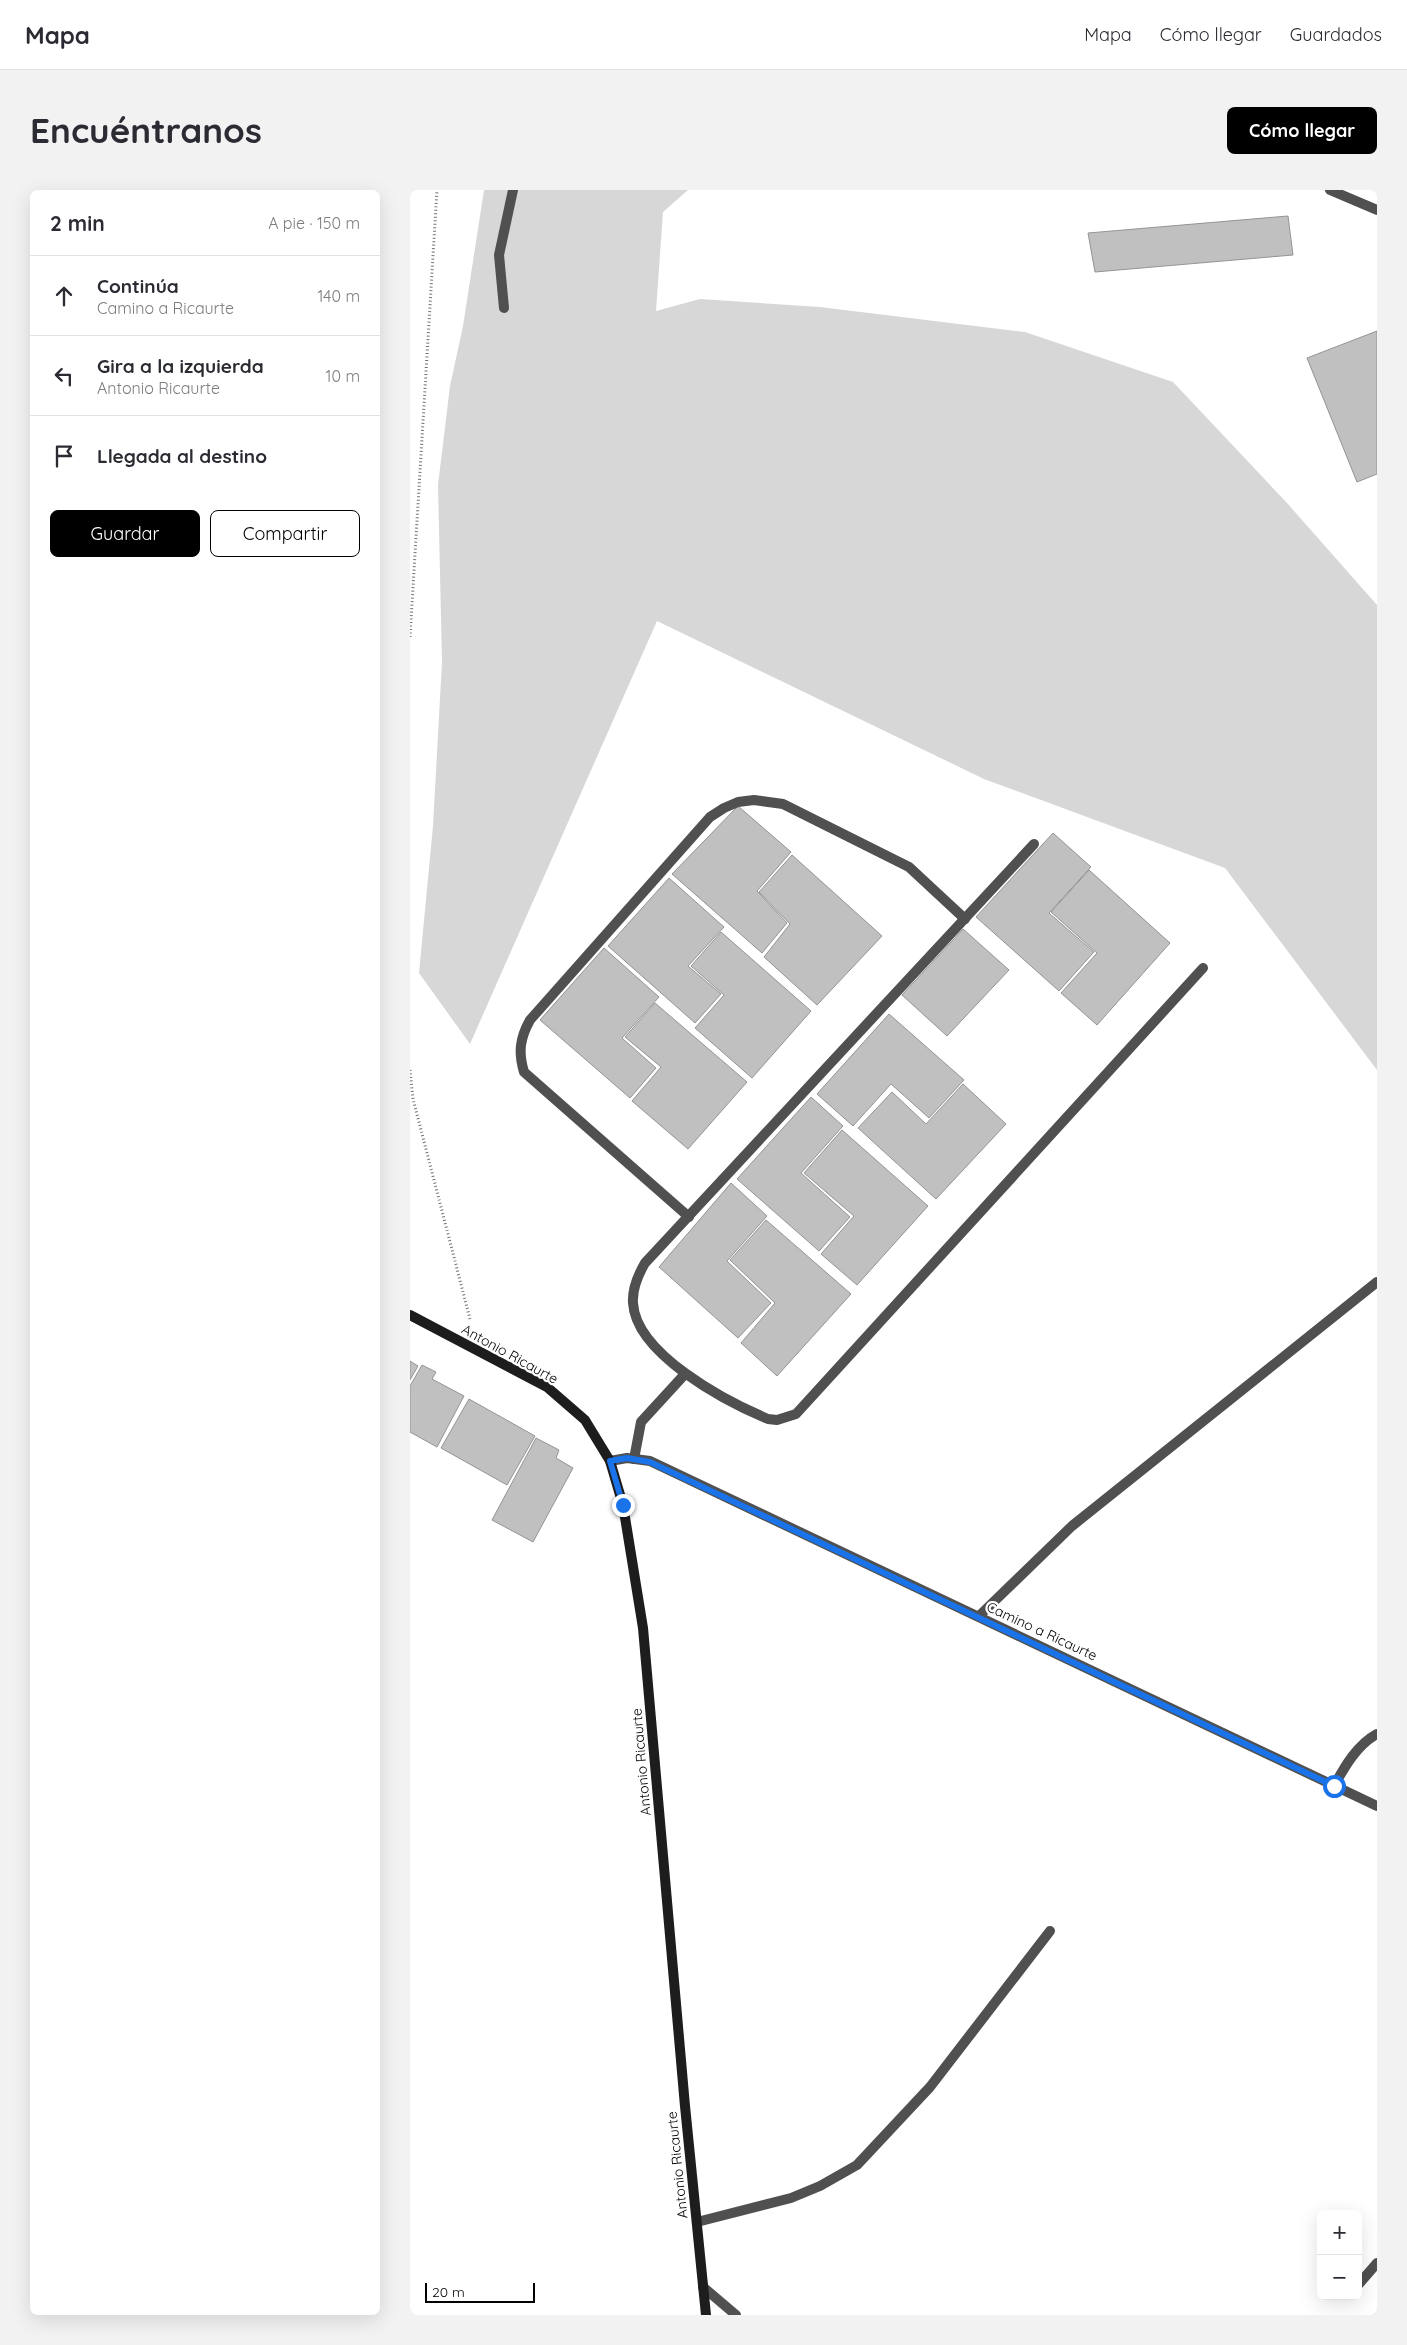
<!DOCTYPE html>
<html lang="es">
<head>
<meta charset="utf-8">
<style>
	:root { --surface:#fff; --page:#f2f2f3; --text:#2b2b33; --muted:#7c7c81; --line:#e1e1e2; --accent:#000 }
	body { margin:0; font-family:Quicksand,sans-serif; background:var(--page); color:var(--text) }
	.controls { position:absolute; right:15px; bottom:15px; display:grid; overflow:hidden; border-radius:8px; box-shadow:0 5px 20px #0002 }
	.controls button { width:45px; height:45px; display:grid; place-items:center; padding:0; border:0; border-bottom:1px solid var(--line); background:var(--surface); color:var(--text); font:25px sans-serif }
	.scale { position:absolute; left:15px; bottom:12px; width:110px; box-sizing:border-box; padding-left:5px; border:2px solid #000; border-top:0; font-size:14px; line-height:18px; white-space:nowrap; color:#000; -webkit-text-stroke:4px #fff; paint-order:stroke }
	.stop { position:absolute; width:15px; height:15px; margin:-11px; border:4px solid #1a73e8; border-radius:50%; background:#fff }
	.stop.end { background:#1a73e8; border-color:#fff; box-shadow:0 1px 5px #0008 }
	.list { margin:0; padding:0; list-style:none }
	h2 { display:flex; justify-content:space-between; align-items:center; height:65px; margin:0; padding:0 20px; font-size:21px }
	h2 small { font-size:16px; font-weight:400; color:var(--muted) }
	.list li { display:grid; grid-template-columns:32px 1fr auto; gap:15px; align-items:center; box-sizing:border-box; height:80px; padding:0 20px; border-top:1px solid var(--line) }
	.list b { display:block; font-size:19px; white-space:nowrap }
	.list p { margin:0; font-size:16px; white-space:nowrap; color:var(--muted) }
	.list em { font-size:16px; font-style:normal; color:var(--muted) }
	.actions { display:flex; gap:10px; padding:15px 20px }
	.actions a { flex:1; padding:11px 0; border:1px solid var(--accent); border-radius:8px; text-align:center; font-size:18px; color:var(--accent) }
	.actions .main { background:var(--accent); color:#fff }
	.icon { flex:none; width:28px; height:28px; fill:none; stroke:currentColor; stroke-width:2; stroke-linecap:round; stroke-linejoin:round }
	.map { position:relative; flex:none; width:967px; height:2125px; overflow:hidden; border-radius:8px }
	header { display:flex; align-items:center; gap:30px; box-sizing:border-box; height:70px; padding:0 25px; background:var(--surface); border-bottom:1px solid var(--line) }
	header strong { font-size:24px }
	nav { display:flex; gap:28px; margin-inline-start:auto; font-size:18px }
	.intro { display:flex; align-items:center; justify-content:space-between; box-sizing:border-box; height:120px; padding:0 30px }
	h1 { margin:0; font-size:35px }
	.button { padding:12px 22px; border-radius:8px; background:var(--accent); color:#fff; font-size:18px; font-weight:700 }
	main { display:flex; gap:30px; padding:0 30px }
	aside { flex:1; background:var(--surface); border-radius:8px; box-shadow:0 5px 20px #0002 }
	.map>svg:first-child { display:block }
</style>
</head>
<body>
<header>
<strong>Mapa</strong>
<nav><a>Mapa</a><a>Cómo llegar</a><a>Guardados</a></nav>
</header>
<div class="intro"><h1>Encuéntranos</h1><a class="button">Cómo llegar</a></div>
<main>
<aside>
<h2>2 min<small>A pie · 150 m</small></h2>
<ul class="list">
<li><svg class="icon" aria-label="ahead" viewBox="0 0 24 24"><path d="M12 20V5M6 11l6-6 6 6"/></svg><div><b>Continúa</b><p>Camino a Ricaurte</p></div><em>140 m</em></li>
<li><svg class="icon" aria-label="left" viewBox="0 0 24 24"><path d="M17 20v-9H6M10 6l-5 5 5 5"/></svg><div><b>Gira a la izquierda</b><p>Antonio Ricaurte</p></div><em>10 m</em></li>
<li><svg class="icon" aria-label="arrive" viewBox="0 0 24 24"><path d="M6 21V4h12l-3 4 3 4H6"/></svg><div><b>Llegada al destino</b></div></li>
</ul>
<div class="actions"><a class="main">Guardar</a><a>Compartir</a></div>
</aside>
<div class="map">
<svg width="967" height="2125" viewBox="0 0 967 2125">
	<rect width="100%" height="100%" fill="#fff"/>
	<polygon fill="#d7d7d7" points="74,0 278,0 253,22 246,121 290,109 410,117 615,142 763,192 877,313 967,415 967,880 815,678 574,589 247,431 60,854 9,783 23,636 32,472 28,295 40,196 53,136"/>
	<g fill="#c0c0c0" stroke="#949494">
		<polygon points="878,26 883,65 685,82 678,43"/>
		<polygon points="967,141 967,284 947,292 897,168"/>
		<polygon points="328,616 381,662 347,701 377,733 352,763 262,684"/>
		<polygon points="643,643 681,677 639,723 684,762 649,801 566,727"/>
		<polygon points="382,665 472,746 407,815 354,767 380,734 349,702"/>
		<polygon points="679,680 760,753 687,835 651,803 687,763 641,722"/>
		<polygon points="259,688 314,737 278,776 311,804 285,833 198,756"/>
		<polygon points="553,739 599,780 537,846 492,805"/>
		<polygon points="311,742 401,821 342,888 285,838 314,805 281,776"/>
		<polygon points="194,758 249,807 212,848 246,878 220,908 130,830"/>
		<polygon points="245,813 337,892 278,959 222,911 251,877 215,847"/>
		<polygon points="479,824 554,890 519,928 481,894 443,936 407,904"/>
		<polygon points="553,894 596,934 526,1009 448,938 482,902 516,934"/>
		<polygon points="401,907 433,936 391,983 440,1027 409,1061 327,989"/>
		<polygon points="432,940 518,1016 447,1095 411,1064 444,1026 394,983"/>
		<polygon points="321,993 357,1026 317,1071 361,1113 328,1148 249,1077"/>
		<polygon points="356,1030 441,1104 367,1186 331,1153 365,1113 320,1070"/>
		<polygon points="0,1171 8,1176 0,1190"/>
		<polygon points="12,1175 26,1182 22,1189 54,1206 27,1257 0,1242 0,1196"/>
		<polygon points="59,1209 125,1246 97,1295 31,1258"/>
		<polygon points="126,1248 149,1260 146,1268 163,1278 123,1352 82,1330"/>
	</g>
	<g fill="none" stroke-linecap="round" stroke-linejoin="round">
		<g stroke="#727272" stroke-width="3" stroke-dasharray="1 2.5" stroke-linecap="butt">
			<polyline points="0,447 27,0"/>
			<polyline points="0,880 3,909 60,1129"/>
		</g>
		<g stroke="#505050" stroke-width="10">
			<polyline points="920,0 967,20"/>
			<polyline points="94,118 89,65 103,0"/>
			<path d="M624 654 235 1073C228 1085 222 1098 223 1113 226 1164 315 1211 358 1229L367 1230 386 1224 793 778"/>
			<path d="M279 1027 114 882C108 862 110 848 120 830L300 627 314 618 328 612 344 610 373 614 499 677 555 729"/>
			<polyline points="224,1269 231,1232 275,1184"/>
			<polyline points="569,1426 662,1336 967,1092"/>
			<path d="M924 1596C935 1576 947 1555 967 1544"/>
		</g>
		<g stroke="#505050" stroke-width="10">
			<polyline points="200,1271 217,1268 240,1271 967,1616"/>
			<polyline points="287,2032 381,2008 410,1996 447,1975 520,1897 640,1741"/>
			<polyline points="948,2095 967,2073"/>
			<polyline points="293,2097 326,2125"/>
		</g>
		<polyline stroke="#1d1d1d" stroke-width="10" points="0,1125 137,1197 175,1230 200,1271 213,1315 233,1438 275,1916 296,2125"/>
	</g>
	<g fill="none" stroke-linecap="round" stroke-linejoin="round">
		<polyline stroke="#1a73e8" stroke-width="6" points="213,1315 200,1271 217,1268 240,1272 924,1596"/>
	</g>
	<g text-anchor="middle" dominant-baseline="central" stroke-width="4.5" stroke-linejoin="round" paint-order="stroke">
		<g font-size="14" fill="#000" stroke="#fff">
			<text transform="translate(100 1164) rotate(29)">Antonio Ricaurte</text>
			<text transform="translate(632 1441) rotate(25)">Camino a Ricaurte</text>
			<text transform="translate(231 1572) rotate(-95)">Antonio Ricaurte</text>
			<text transform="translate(267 1975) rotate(-96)">Antonio Ricaurte</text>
		</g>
	</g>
</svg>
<div class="controls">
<button>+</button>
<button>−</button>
</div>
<div class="scale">20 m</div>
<div class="stop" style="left:924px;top:1596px"></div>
<div class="stop end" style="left:213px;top:1315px"></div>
</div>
</main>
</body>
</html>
